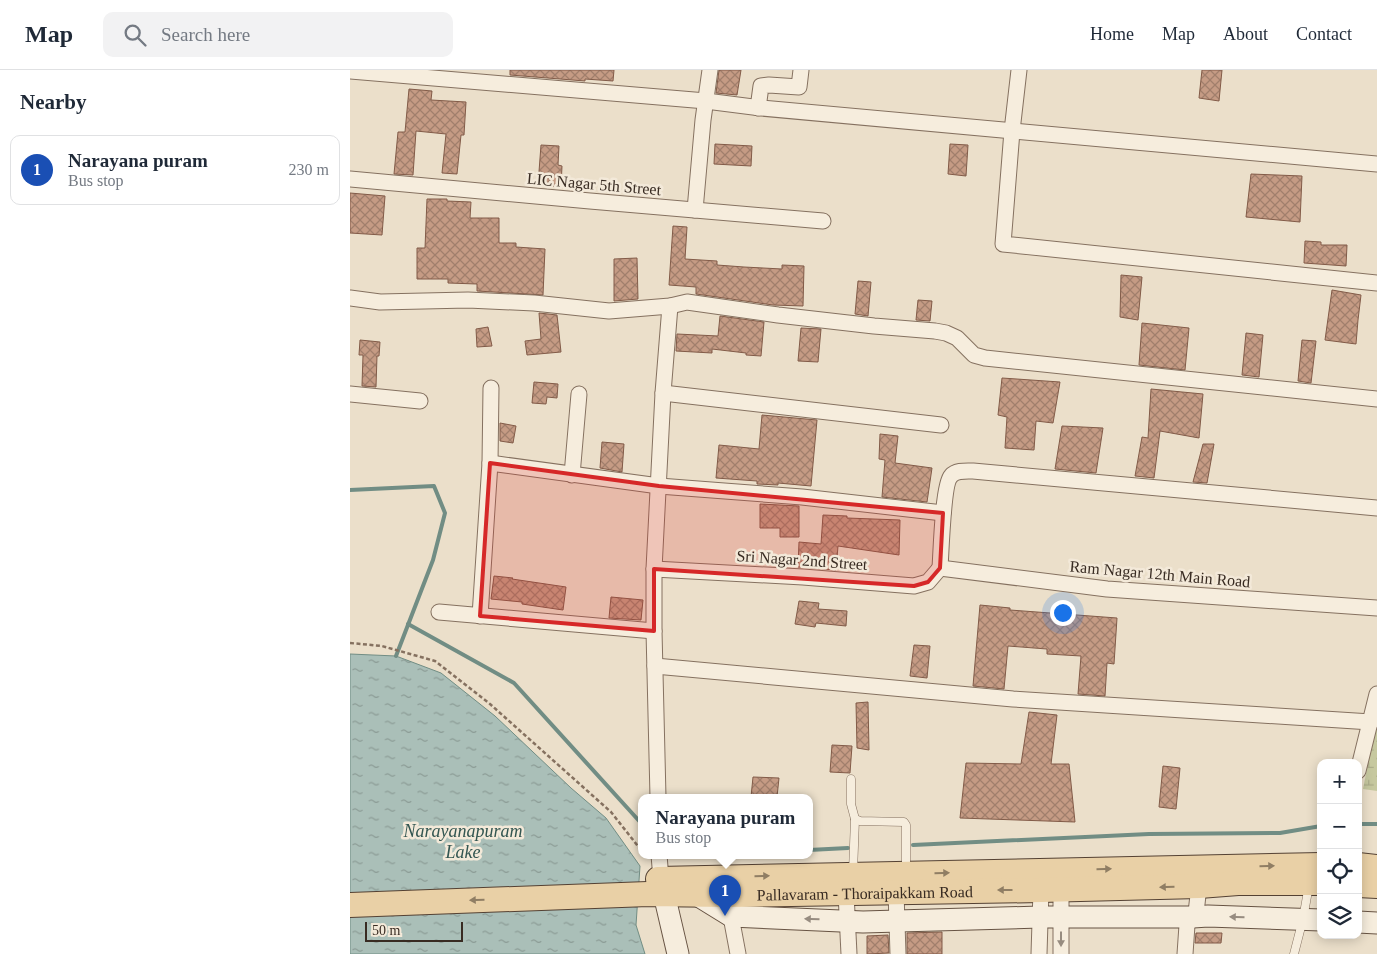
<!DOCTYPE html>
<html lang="en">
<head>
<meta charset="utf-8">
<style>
	:root { --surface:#fff; --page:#f2f2f3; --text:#1f2937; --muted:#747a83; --line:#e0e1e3; --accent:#111827 }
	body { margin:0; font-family:Georgia,serif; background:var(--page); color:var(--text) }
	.controls { position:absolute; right:15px; bottom:15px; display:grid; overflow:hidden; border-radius:10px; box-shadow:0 2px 12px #0003 }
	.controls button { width:45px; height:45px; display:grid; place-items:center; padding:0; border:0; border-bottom:1px solid var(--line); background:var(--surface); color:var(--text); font:25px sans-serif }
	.scale { position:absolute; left:15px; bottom:12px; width:98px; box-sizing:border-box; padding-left:5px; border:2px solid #382b22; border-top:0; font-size:14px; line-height:18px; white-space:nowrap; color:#382b22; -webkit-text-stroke:4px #f3e9d9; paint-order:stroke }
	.you { position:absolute; left:712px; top:542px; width:18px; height:18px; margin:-12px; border:4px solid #fff; border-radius:50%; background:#1a73e8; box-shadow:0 0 0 8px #1a73e833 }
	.badge { display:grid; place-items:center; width:32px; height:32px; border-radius:50%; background:var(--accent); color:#fff; font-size:16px; font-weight:700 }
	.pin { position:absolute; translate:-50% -41px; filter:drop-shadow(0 1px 2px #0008) }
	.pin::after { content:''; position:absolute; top:26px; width:18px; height:15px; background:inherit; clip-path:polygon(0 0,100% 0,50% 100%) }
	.popup { position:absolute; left:288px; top:724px; width:175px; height:65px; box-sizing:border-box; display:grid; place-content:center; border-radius:10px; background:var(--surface); filter:drop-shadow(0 1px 4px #0005); font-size:16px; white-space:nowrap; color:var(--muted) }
	.popup b { font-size:19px; color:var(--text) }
	.popup::after { content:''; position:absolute; left:50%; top:100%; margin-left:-10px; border:10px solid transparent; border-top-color:var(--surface) }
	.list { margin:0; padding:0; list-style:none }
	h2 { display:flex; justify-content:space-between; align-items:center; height:65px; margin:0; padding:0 20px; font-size:21px }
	h2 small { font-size:16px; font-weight:400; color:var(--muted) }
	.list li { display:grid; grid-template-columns:32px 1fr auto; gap:15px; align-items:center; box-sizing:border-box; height:70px; margin:0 10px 10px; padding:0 10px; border:1px solid var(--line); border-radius:10px }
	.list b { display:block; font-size:19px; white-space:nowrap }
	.list p { margin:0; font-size:16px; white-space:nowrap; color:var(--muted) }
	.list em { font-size:16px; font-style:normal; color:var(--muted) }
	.icon { flex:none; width:28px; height:28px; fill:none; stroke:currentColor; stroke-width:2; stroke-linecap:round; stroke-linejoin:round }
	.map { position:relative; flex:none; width:1027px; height:884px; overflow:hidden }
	header { display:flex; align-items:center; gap:30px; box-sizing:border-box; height:70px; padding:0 25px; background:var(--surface); border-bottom:1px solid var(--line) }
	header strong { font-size:24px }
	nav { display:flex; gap:28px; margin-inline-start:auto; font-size:18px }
	.search { width:350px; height:45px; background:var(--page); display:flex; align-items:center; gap:12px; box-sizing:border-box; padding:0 18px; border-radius:10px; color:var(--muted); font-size:19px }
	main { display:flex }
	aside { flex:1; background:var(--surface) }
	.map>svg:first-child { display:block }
</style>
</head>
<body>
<header>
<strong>Map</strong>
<div class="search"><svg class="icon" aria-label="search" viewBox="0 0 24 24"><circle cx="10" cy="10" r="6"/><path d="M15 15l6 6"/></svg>Search here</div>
<nav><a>Home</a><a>Map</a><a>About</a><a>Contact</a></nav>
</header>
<main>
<aside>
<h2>Nearby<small></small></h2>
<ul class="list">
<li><span class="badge" style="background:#1a4fb4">1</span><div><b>Narayana puram</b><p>Bus stop</p></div><em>230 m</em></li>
</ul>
</aside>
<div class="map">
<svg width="1027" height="884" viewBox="0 0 1027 884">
	<defs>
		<pattern id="wetland-marsh" width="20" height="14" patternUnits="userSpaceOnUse" patternTransform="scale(1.25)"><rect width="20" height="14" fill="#c6c89f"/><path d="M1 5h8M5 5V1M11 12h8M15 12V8" fill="none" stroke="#abac89"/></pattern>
		<pattern id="water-ripples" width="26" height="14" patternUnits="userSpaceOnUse" patternTransform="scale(1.25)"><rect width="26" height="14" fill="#aabfb8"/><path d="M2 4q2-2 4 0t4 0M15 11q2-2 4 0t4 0" fill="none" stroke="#8b9b95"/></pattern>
		<pattern id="building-cross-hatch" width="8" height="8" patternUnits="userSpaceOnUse" patternTransform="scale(1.25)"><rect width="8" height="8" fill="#c59b84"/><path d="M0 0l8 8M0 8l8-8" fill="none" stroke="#a17f6c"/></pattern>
	</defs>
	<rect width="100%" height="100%" fill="#ebdfca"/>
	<polygon fill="url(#wetland-marsh)" points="1027,648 1027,721 1013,719"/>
	<polygon fill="url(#water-ripples)" stroke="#718d84" points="0,584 46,586 91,603 145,646 221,718 256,748 290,796 286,855 295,884 0,884"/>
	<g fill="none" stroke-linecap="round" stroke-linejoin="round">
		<g stroke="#718d84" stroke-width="4">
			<polyline points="0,420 84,416 95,443 83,490 46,586"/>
			<polyline points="58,554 164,613 291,753"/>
			<polyline points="1008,754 1027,754"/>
			<polyline points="563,775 799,764 930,763 971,756"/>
			<polyline points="459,780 498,778"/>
		</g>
	</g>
	<g fill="url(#building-cross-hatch)" stroke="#825b48">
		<polygon points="160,0 264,0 263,11 235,9 235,11 160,5"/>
		<polygon points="369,0 391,0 387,25 366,23"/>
		<polygon points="852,0 872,0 869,31 849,28"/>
		<polygon points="59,19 82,21 81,30 116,32 114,65 111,65 107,104 92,103 96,64 66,61 63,105 44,104 48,62 55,62"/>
		<polygon points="365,74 402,76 401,96 364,94"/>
		<polygon points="600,74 618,75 616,106 598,104"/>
		<polygon points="191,75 209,76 208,95 212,96 211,117 188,115"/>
		<polygon points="901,104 952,106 950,152 896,147"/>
		<polygon points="0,123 35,126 32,165 0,163"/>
		<polygon points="77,129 97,129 97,131 121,132 120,148 149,148 149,173 166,173 166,177 195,179 193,225 127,221 127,214 98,213 98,209 67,209 67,178 75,178"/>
		<polygon points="323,156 337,157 335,189 367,191 367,195 394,197 432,199 432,195 454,196 453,236 423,235 346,224 346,217 319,215"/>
		<polygon points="955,171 971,172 971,175 997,175 996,196 954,193"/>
		<polygon points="287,188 288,229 264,231 264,189"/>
		<polygon points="771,205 792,207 788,250 770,247"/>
		<polygon points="508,211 521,212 518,246 505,244"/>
		<polygon points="982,220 1011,225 1008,250 1006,274 975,270"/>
		<polygon points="568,230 582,231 580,251 566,250"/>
		<polygon points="189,243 207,245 211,282 177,285 175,271 191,269"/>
		<polygon points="370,246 414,252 411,286 396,285 396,283 362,279 362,283 326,281 327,264 368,266"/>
		<polygon points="792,253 839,258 835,300 789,295"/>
		<polygon points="138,257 142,276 127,277 126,259"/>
		<polygon points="451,258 471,259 468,292 448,291"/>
		<polygon points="896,263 913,265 909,307 892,305"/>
		<polygon points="10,270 30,272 29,286 27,286 26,317 12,316 13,285 9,285"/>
		<polygon points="952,270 966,271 961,313 948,311"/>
		<polygon points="652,308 710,312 703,353 686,351 684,380 655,378 657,347 648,345"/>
		<polygon points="184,312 208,314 207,328 197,327 196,334 182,333"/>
		<polygon points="801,319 853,324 849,368 810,361 804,408 785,406 792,367 798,368"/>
		<polygon points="412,345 467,350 461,416 428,413 428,415 407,414 407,411 366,408 369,375 409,379"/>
		<polygon points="150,353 166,356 163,373 150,371"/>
		<polygon points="712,356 753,358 746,403 705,399"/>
		<polygon points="530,364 548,366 545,393 582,398 577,432 532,427 535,390 529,389"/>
		<polygon points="252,372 274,374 272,402 250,398"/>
		<polygon points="853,374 864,374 857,413 843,412"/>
		<polygon points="410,434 449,436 449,467 430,467 430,458 410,458"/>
		<polygon points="473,445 497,446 497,448 550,450 549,485 488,476 486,500 448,497 449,472 471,474"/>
		<polygon points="144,506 163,508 162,509 216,517 213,540 172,534 172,532 141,529"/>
		<polygon points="261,527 293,530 291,550 259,548"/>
		<polygon points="449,531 469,533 468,539 497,541 496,556 466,553 465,557 445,554"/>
		<polygon points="630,535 660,538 660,540 767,548 764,594 757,593 755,626 728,624 731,586 697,584 697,579 658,576 654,619 623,616"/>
		<polygon points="564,575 580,576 577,608 560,606"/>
		<polygon points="518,632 519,680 507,678 506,633"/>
		<polygon points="679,642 707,645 701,694 719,694 725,752 610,748 616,693 671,694"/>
		<polygon points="482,675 502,676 500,703 480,702"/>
		<polygon points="813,696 830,698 826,739 809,737"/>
		<polygon points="403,707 429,708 427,727 401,727"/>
		<polygon points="592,862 592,884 557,884 557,863"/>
		<polygon points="846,863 872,863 871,873 845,873"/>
		<polygon points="538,865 539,883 517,884 517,866"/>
	</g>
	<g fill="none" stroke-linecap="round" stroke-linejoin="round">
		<g stroke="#857160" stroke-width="9">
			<g id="lane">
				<polyline points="501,709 501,734 505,749 510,751 554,752 556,755 556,800"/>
				<polyline points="503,802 505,749"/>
				<polyline points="944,884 953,849 959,815"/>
			</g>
		</g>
		<g stroke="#857160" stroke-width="17">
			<g id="street">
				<polyline points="669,0 662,61 653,174 1027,213"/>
				<polyline points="0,1 356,31 411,38 1027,94"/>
				<polyline points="408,38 411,16 419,15 449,17 451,0"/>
				<polyline points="0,109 240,131 473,151"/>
				<polyline points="345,140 353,50 360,0"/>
				<polyline points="0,228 30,232 118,230 184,233 259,241 320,236 337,232 428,245 524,256 585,261 596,263 607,268 624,285 635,288 1027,329"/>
				<polyline points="313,323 591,355"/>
				<polyline points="0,324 70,331"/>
				<polyline points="140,393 309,416 452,427 593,443"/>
				<polyline points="222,405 229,324"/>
				<path d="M590 498C591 484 593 414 601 406 606 400 616 401 623 401L1027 438"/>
				<polyline points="590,498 757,519 1027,538"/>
				<polyline points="304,499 453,507 564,516 578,512 590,498"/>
				<polyline points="89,542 304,561"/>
				<polyline points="130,546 140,393 141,318"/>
				<polyline points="305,596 663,629 1021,652"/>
				<polyline points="1008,701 1027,624"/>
				<polyline points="308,727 304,561 304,499 313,323 320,236"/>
				<polyline points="309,785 311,809"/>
				<polyline points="546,822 548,884"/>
				<polyline points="496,823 499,884"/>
				<polyline points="379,836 388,884"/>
				<polyline points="689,884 691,820"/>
				<polyline points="711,884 711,820"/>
				<polyline points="835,884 837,855 846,843 849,816"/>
			</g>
		</g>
		<g stroke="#675343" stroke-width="23">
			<g id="secondary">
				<polyline points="314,824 328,884"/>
				<polyline points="347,825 381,846 513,852 690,847 843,847 858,846 971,850"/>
				<polyline points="1008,852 1027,853"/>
			</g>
		</g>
		<g stroke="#544133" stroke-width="26">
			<g id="primary">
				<polyline points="1008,795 1027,797"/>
				<polyline points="308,809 971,795"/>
				<polyline points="1008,815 1027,816"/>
				<path id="s1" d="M0 835 298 824 377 825 691 820 849 816 888 813H971"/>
			</g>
		</g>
		<polyline stroke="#857160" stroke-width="2.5" stroke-dasharray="4 2.5" stroke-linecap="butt" points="0,573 32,576 85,591 140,634 261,742 291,780"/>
		<use href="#lane" stroke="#f6eddd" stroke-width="8"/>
		<use href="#street" stroke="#f6eddd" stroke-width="15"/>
		<use href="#secondary" stroke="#f6eddd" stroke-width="21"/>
		<use href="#primary" stroke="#e9d0a6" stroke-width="24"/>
	</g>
	<defs><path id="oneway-solid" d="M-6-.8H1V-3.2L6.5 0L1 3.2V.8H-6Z" transform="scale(1.25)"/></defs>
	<g fill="#907e64">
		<use href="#oneway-solid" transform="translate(917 796) rotate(-1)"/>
		<use href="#oneway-solid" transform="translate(754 799) rotate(-1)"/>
		<use href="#oneway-solid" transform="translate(592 803) rotate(-1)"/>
		<use href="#oneway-solid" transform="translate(412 806) rotate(-1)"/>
		<use href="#oneway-solid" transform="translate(817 817) rotate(178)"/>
		<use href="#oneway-solid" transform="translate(655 820) rotate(180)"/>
		<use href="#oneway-solid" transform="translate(127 830) rotate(178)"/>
	</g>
	<g fill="#978c80">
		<use href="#oneway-solid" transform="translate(887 847) rotate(-178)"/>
		<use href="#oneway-solid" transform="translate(462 849) rotate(-178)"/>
		<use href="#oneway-solid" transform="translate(711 869) rotate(90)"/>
	</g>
	<path fill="#d62828" fill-opacity="0.2" stroke="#d62828" stroke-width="4" stroke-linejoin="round" d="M140 393 309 416 593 443 590 498 578 512 564 516 304 499V561L130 546Z"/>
	<g text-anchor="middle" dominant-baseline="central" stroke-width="5" stroke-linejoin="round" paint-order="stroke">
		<g font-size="16" fill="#382b22" stroke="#f3e9d9">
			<text transform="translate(244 114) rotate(5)">LIC Nagar 5th Street</text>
			<text transform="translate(452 490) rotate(4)">Sri Nagar 2nd Street</text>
			<text transform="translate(810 504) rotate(5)">Ram Nagar 12th Main Road</text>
			<text stroke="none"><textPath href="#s1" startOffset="515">Pallavaram - Thoraipakkam Road</textPath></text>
		</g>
		<g font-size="18" font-style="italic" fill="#335651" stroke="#f3e9d9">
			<text x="113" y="761">Narayanapuram<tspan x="113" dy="21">Lake</tspan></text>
		</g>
	</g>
</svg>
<div class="controls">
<button>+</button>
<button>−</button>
<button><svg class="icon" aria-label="locate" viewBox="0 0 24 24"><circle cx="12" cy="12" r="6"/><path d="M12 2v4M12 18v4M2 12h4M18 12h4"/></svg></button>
<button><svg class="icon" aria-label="layers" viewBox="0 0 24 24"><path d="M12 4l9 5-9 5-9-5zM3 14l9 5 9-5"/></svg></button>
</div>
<div class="scale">50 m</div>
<div class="you"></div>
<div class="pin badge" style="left:375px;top:846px;background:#1a4fb4">1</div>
<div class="popup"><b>Narayana puram</b>Bus stop</div>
</div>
</main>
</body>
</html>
